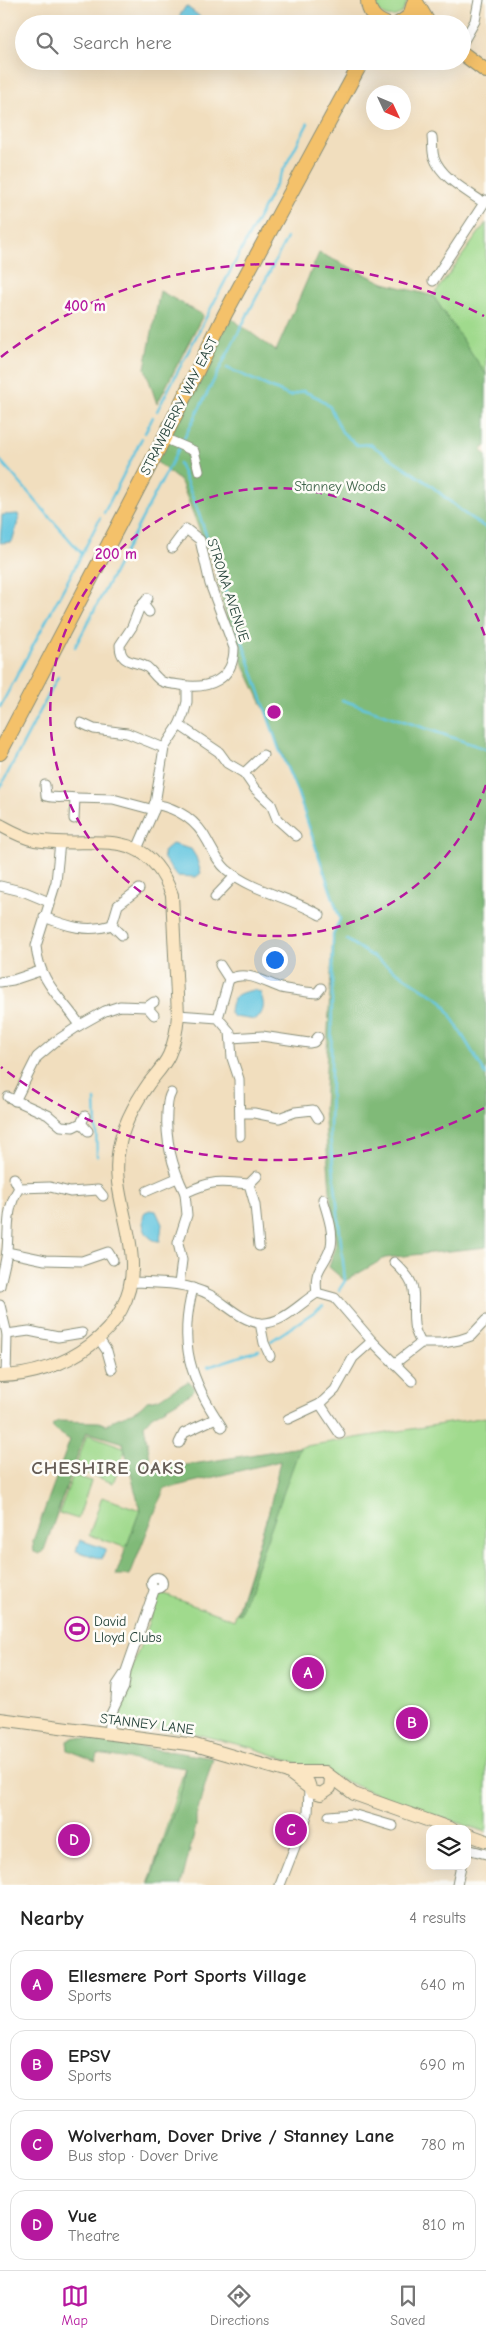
<!DOCTYPE html>
<html lang="en">
<head>
<meta charset="utf-8">
<style>
	:root { --surface:#fff; --page:#f6f6f6; --text:#222; --muted:#767676; --line:#e0e0e0; --accent:#b5179e }
	body { margin:0; font-family:"Comic Neue",sans-serif; background:var(--page); color:var(--text) }
	.controls { position:absolute; right:15px; bottom:15px; display:grid; overflow:hidden; border-radius:10px; box-shadow:0 5px 20px #0002 }
	.controls button { width:45px; height:45px; display:grid; place-items:center; padding:0; border:0; border-bottom:1px solid var(--line); background:var(--surface); color:var(--text); font:25px sans-serif }
	.compass { position:absolute; left:366px; top:85px; width:45px; height:45px; border-radius:50%; background:var(--surface); box-shadow:0 5px 20px #0002; rotate:134deg }
	.you { position:absolute; left:274px; top:959px; width:18px; height:18px; margin:-12px; border:4px solid #fff; border-radius:50%; background:#1a73e8; box-shadow:0 0 0 8px #1a73e833 }
	.badge { display:grid; place-items:center; width:32px; height:32px; border-radius:50%; background:var(--accent); color:#fff; font-size:16px; font-weight:700 }
	.pin { position:absolute; translate:-50% -50%; border:2px solid #fff; box-shadow:0 1px 5px #0006 }
	.list { margin:0; padding:0; list-style:none }
	h2 { display:flex; justify-content:space-between; align-items:center; height:65px; margin:0; padding:0 20px; font-size:21px }
	h2 small { font-size:16px; font-weight:400; color:var(--muted) }
	.list li { display:grid; grid-template-columns:32px 1fr auto; gap:15px; align-items:center; box-sizing:border-box; height:70px; margin:0 10px 10px; padding:0 10px; border:1px solid var(--line); border-radius:15px }
	.list b { display:block; font-size:19px; white-space:nowrap }
	.list p { margin:0; font-size:16px; white-space:nowrap; color:var(--muted) }
	.list em { font-size:16px; font-style:normal; color:var(--muted) }
	.icon { flex:none; width:28px; height:28px; fill:none; stroke:currentColor; stroke-width:2; stroke-linecap:round; stroke-linejoin:round }
	.map { position:relative; flex:none; width:486px; height:1885px; overflow:hidden }
	.search { position:absolute; background:var(--surface); box-shadow:0 5px 20px #0002; left:15px; right:15px; top:15px; height:55px; display:flex; align-items:center; gap:12px; box-sizing:border-box; padding:0 18px; border-radius:28px; color:var(--muted); font-size:19px }
	.sheet { height:385px; background:var(--surface) }
	nav { display:flex; justify-content:space-around; align-items:center; box-sizing:border-box; height:70px; border-top:1px solid var(--line); background:var(--surface); font-size:14px; color:var(--muted) }
	nav a { display:grid; justify-items:center; gap:2px }
	nav .on { color:var(--accent) }
	.map>svg:first-child { display:block }
</style>
</head>
<body>
<div class="map">
<svg width="486" height="1885" viewBox="0 0 486 1885">
	<rect width="100%" height="100%" fill="#fdfcf7"/>
	<filter id="ink" filterUnits="userSpaceOnUse"><feTurbulence type="fractalNoise" baseFrequency=".02" numOctaves="2"/><feDisplacementMap in="SourceGraphic" scale="10" xChannelSelector="R" yChannelSelector="G"/><feConvolveMatrix kernelMatrix="1 2 1 2 8 2 1 2 1" color-interpolation-filters="sRGB"/></filter>
	<filter id="wash" filterUnits="userSpaceOnUse"><feTurbulence type="fractalNoise" baseFrequency=".0096" numOctaves="4" result="noise"/><feDisplacementMap in="SourceGraphic" scale="20" xChannelSelector="R" yChannelSelector="G"/><feGaussianBlur stdDeviation="1.12" result="paint"/><feColorMatrix in="noise" values="0 0 0 0 0 0 0 0 0 0 0 0 0 0 0 0 0 1.4 0 .05"/><feComposite in="paint" operator="in"/></filter>
	<g filter="url(#wash)">
		<rect width="100%" height="100%" fill="#f1debe"/>
		<g fill="#a0da8d" stroke="#608c60">
			<path d="M375 0H408L402 13C389 21 377 15 375 0Z"/>
			<polygon points="486,223 486,375 433,296"/>
			<polygon points="486,1417 486,1832 412,1808 320,1771 253,1748 188,1732 112,1725 159,1593 234,1620 269,1511 300,1447"/>
			<polygon points="87,1434 126,1448 113,1483 75,1469"/>
			<polygon points="73,1475 91,1481 78,1519 59,1513"/>
			<polygon points="102,1497 140,1510 127,1548 89,1535"/>
			<polygon points="185,1767 182,1788 148,1885"/>
		</g>
		<g fill="#80ba78" stroke="#507c56">
			<polygon points="319,253 384,283 433,296 486,374 486,446 481,450 486,456 486,1247 385,1258 345,1281 329,1267 336,1244 331,1204 324,1108 333,935 340,919 297,791 267,715 238,653 223,605 215,570 181,482 152,458 225,314 276,351"/>
			<polygon points="160,291 203,315 157,404 145,368"/>
			<path d="M189 1381 195 1388 190 1394 152 1416 144 1425 151 1464 155 1470 300 1447 240 1614 237 1613 269 1511 280 1461 164 1489 130 1575H116L140 1510 123 1443 86 1432 44 1550 40 1554 34 1552 33 1541 70 1440 55 1430 52 1425 58 1421 99 1422 106 1425C122 1413 134 1417 147 1401L158 1399Z"/>
			<polygon points="75,1737 213,1758 196,1816 196,1826 181,1885 149,1885 182,1788 185,1768 98,1754 96,1761 68,1750 67,1741"/>
		</g>
		<g fill="#61c5df" stroke="#40818a">
			<polygon points="186,6 203,19 200,24 174,24"/>
			<polygon points="18,514 19,518 12,542 0,543 2,515"/>
			<polygon points="172,844 191,849 196,857 201,873 196,877 177,876 164,859 163,852"/>
			<path d="M254 990 260 992C265 1004 265 1011 256 1020L234 1017 230 1013C231 995 238 993 254 990Z"/>
			<path d="M150 1210 156 1211 162 1224 160 1241C147 1242 139 1224 145 1212Z"/>
			<polygon points="80,1540 106,1549 102,1559 76,1551"/>
		</g>
		<g fill="none" stroke-linecap="round" stroke-linejoin="round">
			<g stroke="#61c5df" stroke-width="2.5">
				<polyline points="227,368 290,396 303,391 319,398 330,407 342,432 357,445 370,444 429,484 465,514 486,528"/>
				<polyline points="157,411 308,123"/>
				<polyline points="145,433 153,417"/>
				<polyline points="0,460 82,554 100,518"/>
				<polyline points="179,463 199,514 279,749 297,791 340,919 333,935 330,1136 345,1281 339,1290"/>
				<polyline points="160,485 287,238"/>
				<polyline points="104,513 142,438"/>
				<polyline points="75,647 160,484"/>
				<polyline points="342,700 486,749"/>
				<polyline points="0,707 82,554"/>
				<polyline points="0,788 58,677"/>
				<polyline points="347,940 442,1001 486,1075"/>
				<polyline points="95,1100 97,1156"/>
				<polyline points="271,1341 323,1306"/>
				<polyline points="208,1367 259,1350"/>
			</g>
		</g>
	</g>
	<g filter="url(#ink)">
		<g fill="none" stroke-linecap="round" stroke-linejoin="round">
			<g stroke="#888e79" stroke-width="11">
				<g id="street">
					<polyline points="462,44 475,21 479,0"/>
					<path d="M432 137C433 144 432 151 434 157 441 178 467 191 484 203"/>
					<polyline points="433,281 486,200"/>
					<polyline points="164,438 194,451 199,471"/>
					<path d="M148 598 139 609 132 627 120 645C120 665 135 660 147 667 152 671 155 677 161 681 166 684 174 684 180 685 208 690 234 680 234 648L210 584 200 540 186 529 172 548"/>
					<polyline points="143,604 149,612"/>
					<polyline points="81,723 94,729 127,733 164,748"/>
					<polyline points="179,725 219,752 227,763 244,773 263,755"/>
					<polyline points="244,773 255,789 271,804 277,819 296,836"/>
					<path d="M45 785 46 796C57 799 65 796 75 798"/>
					<path d="M154 804C178 808 197 821 208 842 214 853 218 862 227 870 254 892 290 897 320 915"/>
					<polyline points="74,819 75,798 113,799 154,810"/>
					<polyline points="137,849 154,810 164,748 179,725 184,713 187,702 187,686"/>
					<polyline points="0,886 25,892 49,902"/>
					<polyline points="215,897 235,876"/>
					<path d="M44 917C67 926 87 933 112 925L122 935"/>
					<polyline points="112,925 118,905 139,889"/>
					<path d="M229 979C247 970 264 982 281 988 284 989 313 993 317 993L321 988"/>
					<polyline points="0,982 13,980 40,971"/>
					<polyline points="147,1007 154,1015"/>
					<polyline points="178,1015 218,1018 230,1032 232,1058 239,1079 240,1136"/>
					<polyline points="218,1018 229,979 220,965"/>
					<polyline points="80,1025 105,1011 120,1006 147,1007 154,1002"/>
					<polyline points="231,1038 262,1036 309,1043 314,1042 318,1037"/>
					<path d="M171 1093C167 1100 168 1105 167 1112 165 1142 172 1167 185 1193"/>
					<polyline points="8,1097 48,1115 61,1126 73,1127 81,1123 85,1116"/>
					<path d="M15 1101 37 1057 56 1041 80 1025C61 997 39 982 36 946L56 882 60 842"/>
					<polyline points="241,1113 254,1113 279,1118 295,1112 313,1110 318,1118"/>
					<polyline points="81,1123 88,1131"/>
					<polyline points="14,1178 19,1188"/>
					<polyline points="249,1184 255,1205 259,1246"/>
					<polyline points="147,1191 177,1178"/>
					<polyline points="7,1252 45,1260 82,1261 108,1252 113,1260"/>
					<path d="M394 1262C422 1288 411 1292 414 1324 414 1330 418 1337 421 1343"/>
					<path d="M131 1282C157 1283 186 1282 210 1295 225 1303 241 1321 260 1323 282 1325 300 1303 317 1293L335 1298 372 1341 412 1381"/>
					<path d="M179 1284 182 1260 178 1243 187 1215 185 1193C212 1180 220 1181 249 1184L257 1176"/>
					<path d="M0 1286C2 1274 6 1262 7 1250 9 1227 6 1208 19 1188L50 1187 70 1192 98 1190 103 1196"/>
					<path d="M193 1288C178 1344 190 1380 222 1427"/>
					<path d="M317 1293C313 1267 325 1267 331 1246 334 1231 327 1213 323 1199"/>
					<polyline points="0,1305 7,1334 6,1376"/>
					<polyline points="260,1323 264,1343 270,1356"/>
					<polyline points="7,1334 29,1331 58,1337 82,1333"/>
					<polyline points="99,1339 107,1351 112,1369"/>
					<polyline points="394,1364 421,1343 443,1343 459,1340 471,1336 486,1320"/>
					<polyline points="288,1419 320,1404"/>
					<polyline points="340,1434 320,1404 335,1390 353,1358 372,1341"/>
					<polyline points="179,1443 184,1433 216,1418"/>
					<circle cx="157" cy="1583" r="5.5"/>
					<polyline points="116,1700 117,1685 125,1673"/>
					<polyline points="109,1734 111,1714 124,1687 126,1671 155,1588"/>
					<polyline points="329,1816 352,1814 393,1826"/>
					<polyline points="467,1849 486,1854"/>
					<polyline points="280,1885 308,1813 309,1789"/>
					<polyline points="457,1885 461,1866"/>
				</g>
			</g>
			<g stroke="#888e79" stroke-width="14">
				<g id="secondary">
					<path d="M0 825C11 831 23 838 35 840 94 850 145 821 172 895L178 1015C177 1029 175 1042 169 1055 164 1066 156 1074 149 1083 135 1103 123 1124 119 1148 111 1188 131 1223 132 1263 134 1333 62 1375 0 1376"/>
					<polyline points="0,1719 195,1745 288,1772 309,1788"/>
					<polyline points="288,1772 325,1772 354,1794 452,1829"/>
					<polyline points="308,1782 311,1791 321,1794 330,1788 331,1778"/>
					<polyline points="467,1834 486,1841"/>
				</g>
			</g>
			<g stroke="#888e79" stroke-width="16">
				<g id="primary">
					<path d="M368 0C368 12 375 20 386 24"/>
					<polyline points="416,2 429,24"/>
					<polyline points="398,24 410,16 415,0"/>
					<polyline points="462,53 486,71"/>
					<polyline points="0,753 164,438 225,314 362,61"/>
				</g>
			</g>
			<use href="#street" stroke="#fff" stroke-width="9"/>
			<use href="#secondary" stroke="#fbe6c3" stroke-width="12"/>
			<use href="#primary" stroke="#f4c16a" stroke-width="14"/>
		</g>
	</g>
	<g fill="none" stroke="#b5179e" stroke-width="2.5" stroke-dasharray="9 6">
		<path d="M486 785A224 224 0 1 1 486 639"/>
		<path d="M484 1108A448 448 0 0 1 1 1067M1 357A448 448 0 0 1 484 316"/>
	</g>
	<defs>
		<g id="stadium-ring" transform="scale(1.25)"><circle r="9.5" fill="#fdfcf7" stroke="#b5179e" stroke-width="1.5"/><path d="M0-5a6.5 5 0 1 0 0 10a6.5 5 0 1 0 0-10ZM-3.5-1.8h7v3.6h-7Z" fill="#b5179e"/></g>
	</defs>
	<g fill-rule="evenodd">
		<use href="#stadium-ring" x="77" y="1629"/>
	</g>
	<g text-anchor="middle" dominant-baseline="central" stroke-width="5" stroke-linejoin="round" paint-order="stroke">
		<g font-size="14" fill="#1f3d34" stroke="#fdfcf7">
			<text transform="translate(179 406) rotate(-63)">STRAWBERRY WAY EAST</text>
			<text transform="translate(228 590) rotate(72)">STROMA AVENUE</text>
			<text transform="translate(147 1724) rotate(7)">STANNEY LANE</text>
		</g>
		<g font-size="14" fill="#3f644a" stroke="#fdfcf7">
			<text x="340" y="486">Stanney Woods</text>
		</g>
		<g font-size="14" fill="#1f3d34" stroke="#fdfcf7" text-anchor="start">
			<text x="94" y="1621">David<tspan x="94" dy="16">Lloyd Clubs</tspan></text>
		</g>
		<g font-size="19" font-weight="bold" letter-spacing="1" fill="#665d56" stroke="#fdfcf7">
			<text x="108" y="1468">CHESHIRE OAKS</text>
		</g>
	</g>
	<circle cx="274" cy="712" r="8" fill="#b5179e" stroke="#fdfcf7" stroke-width="2.5"/>
	<g font-size="15" text-anchor="middle" font-weight="bold" fill="#b5179e" stroke="#fdfcf7" stroke-width="5" stroke-linejoin="round" paint-order="stroke">
		<text x="85" y="311">400 m</text>
		<text x="116" y="559">200 m</text>
	</g>
</svg>
<div class="controls">
<button><svg class="icon" aria-label="layers" viewBox="0 0 24 24"><path d="M12 4l9 5-9 5-9-5zM3 14l9 5 9-5"/></svg></button>
</div>
<svg class="compass" viewBox="-18 -18 36 36"><path d="M0-13l5 13h-10z" fill="#e53935"/><path d="M0 13l5-13h-10z" fill="#767676"/></svg>
<div class="you"></div>
<div class="pin badge" style="left:308px;top:1673px">A</div>
<div class="pin badge" style="left:412px;top:1723px">B</div>
<div class="pin badge" style="left:291px;top:1830px">C</div>
<div class="pin badge" style="left:74px;top:1840px">D</div>
<div class="search"><svg class="icon" aria-label="search" viewBox="0 0 24 24"><circle cx="10" cy="10" r="6"/><path d="M15 15l6 6"/></svg>Search here</div>
</div>
<section class="sheet">
<h2>Nearby<small>4 results</small></h2>
<ul class="list">
<li><span class="badge">A</span><div><b>Ellesmere Port Sports Village</b><p>Sports</p></div><em>640 m</em></li>
<li><span class="badge">B</span><div><b>EPSV</b><p>Sports</p></div><em>690 m</em></li>
<li><span class="badge">C</span><div><b>Wolverham, Dover Drive / Stanney Lane</b><p>Bus stop · Dover Drive</p></div><em>780 m</em></li>
<li><span class="badge">D</span><div><b>Vue</b><p>Theatre</p></div><em>810 m</em></li>
</ul>
</section>
<nav>
<a class="on"><svg class="icon" aria-label="map" viewBox="0 0 24 24"><path d="M3 6l6-2 6 2 6-2v14l-6 2-6-2-6 2zM9 4v14M15 6v14"/></svg>Map</a>
<a><svg class="icon" aria-label="directions" viewBox="0 0 24 24"><path d="M12 3l9 9-9 9-9-9zM9 14v-3h6M13 9l2 2-2 2"/></svg>Directions</a>
<a><svg class="icon" aria-label="saved" viewBox="0 0 24 24"><path d="M7 4h10v16l-5-4-5 4z"/></svg>Saved</a>
</nav>
</body>
</html>
